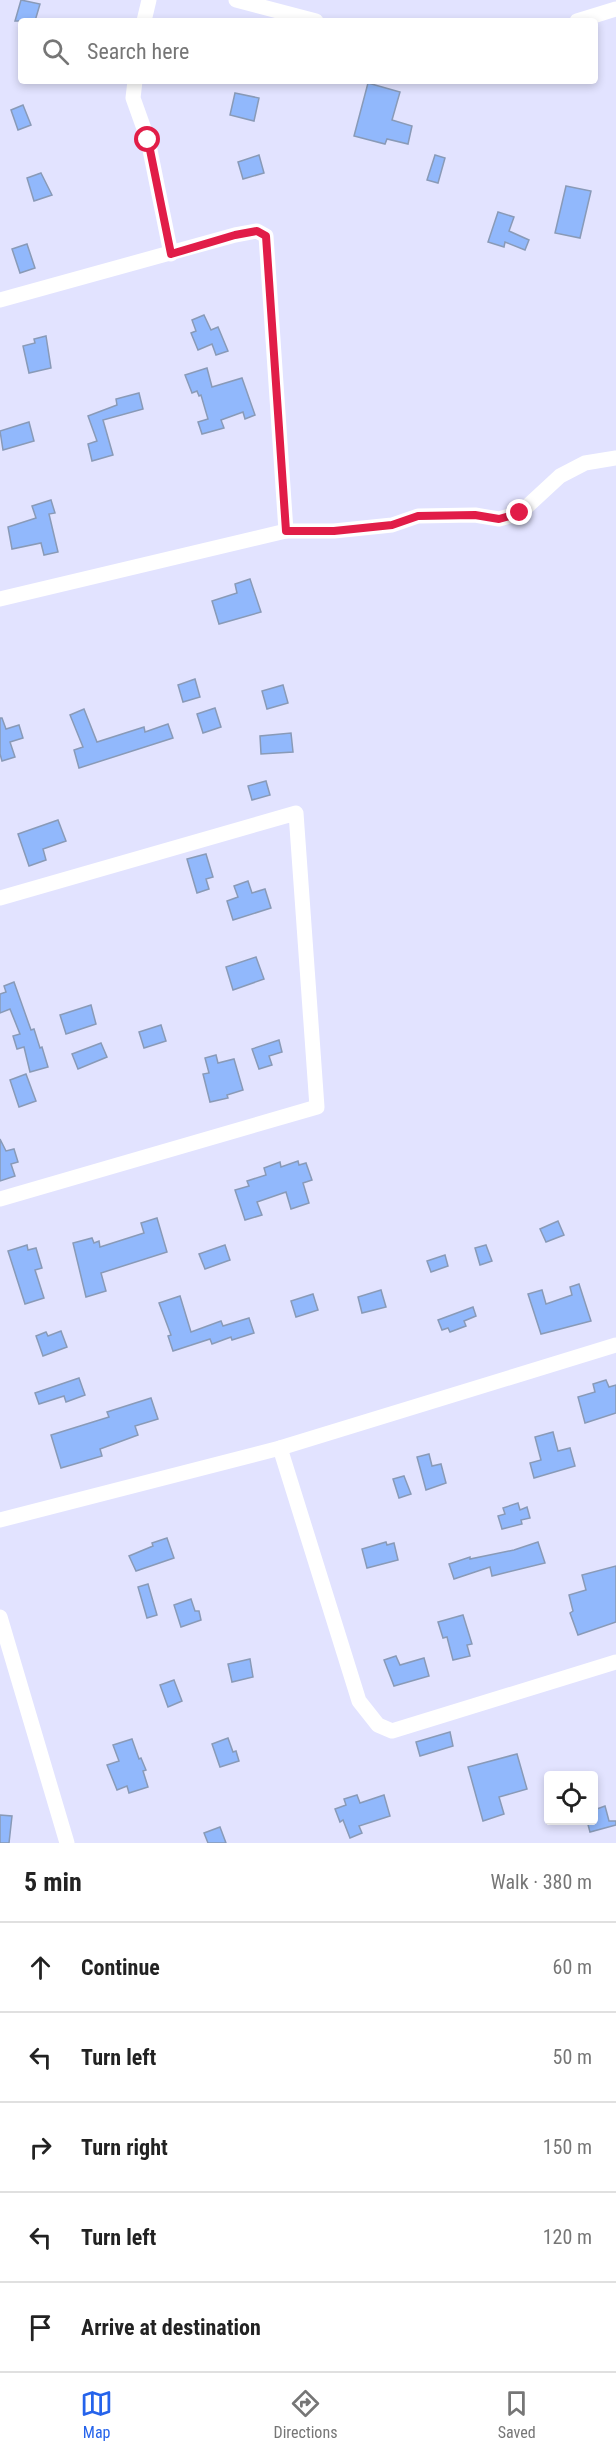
<!DOCTYPE html>
<html lang="en">
<head>
<meta charset="utf-8">
<style>
	:root { --surface:#fff; --page:#f6f6f6; --text:#222; --muted:#767676; --line:#e0e0e0; --accent:#2563eb }
	body { margin:0; font-family:"Roboto Condensed",sans-serif; background:var(--page); color:var(--text) }
	.controls { position:absolute; right:18px; bottom:18px; display:grid; overflow:hidden; border-radius:6px; box-shadow:0 3px 9px #0003 }
	.controls button { width:54px; height:54px; display:grid; place-items:center; padding:0; border:0; border-bottom:2px solid var(--line); background:var(--surface); color:var(--text); font:30px sans-serif }
	.stop { position:absolute; width:18px; height:18px; margin:-14px; border:4px solid #e11d48; border-radius:50%; background:#fff }
	.stop.end { background:#e11d48; border-color:#fff; box-shadow:0 2px 6px #0008 }
	.list { margin:0; padding:0; list-style:none }
	h2 { display:flex; justify-content:space-between; align-items:center; height:78px; margin:0; padding:0 24px; font-size:26px }
	h2 small { font-size:20px; font-weight:400; color:var(--muted) }
	.list li { display:grid; grid-template-columns:39px 1fr auto; gap:18px; align-items:center; box-sizing:border-box; height:90px; padding:0 24px; border-top:2px solid var(--line) }
	.list b { display:block; font-size:22px; white-space:nowrap }
	.list em { font-size:20px; font-style:normal; color:var(--muted) }
	.icon { flex:none; width:33px; height:33px; fill:none; stroke:currentColor; stroke-width:2; stroke-linecap:round; stroke-linejoin:round }
	.map { position:relative; flex:none; width:616px; height:1843px; overflow:hidden }
	.search { position:absolute; background:var(--surface); box-shadow:0 3px 9px #0003; left:18px; right:18px; top:18px; height:66px; display:flex; align-items:center; gap:15px; box-sizing:border-box; padding:0 21px; border-radius:6px; color:var(--muted); font-size:22px }
	.sheet { height:528px; background:var(--surface) }
	nav { display:flex; justify-content:space-around; align-items:center; box-sizing:border-box; height:84px; border-top:2px solid var(--line); background:var(--surface); font-size:16px; color:var(--muted) }
	nav a { display:grid; justify-items:center; gap:3px }
	nav .on { color:var(--accent) }
	.map>svg:first-child { display:block }
</style>
</head>
<body>
<div class="map">
<svg width="616" height="1843" viewBox="0 0 616 1843">
	<rect width="100%" height="100%" fill="#e2e3ff"/>
	<g fill="#91b8fc" stroke="#899ab7" stroke-width="1.5">
		<polygon points="21,0 40,4 35,21 15,21"/>
		<polygon points="368,83 400,92 392,120 412,126 408,144 387,139 385,144 354,136"/>
		<polygon points="235,93 259,98 254,121 230,115"/>
		<polygon points="23,105 31,125 18,130 11,110"/>
		<polygon points="259,155 264,173 243,179 238,162"/>
		<polygon points="435,155 445,158 438,183 427,180"/>
		<polygon points="41,173 52,195 34,201 27,178"/>
		<polygon points="566,186 591,191 580,238 555,233"/>
		<polygon points="498,212 514,217 509,231 529,240 525,250 505,242 504,247 488,242"/>
		<polygon points="27,244 35,268 20,273 12,249"/>
		<polygon points="204,315 211,330 218,327 228,351 216,355 212,344 198,350 191,333 196,331 192,320"/>
		<polygon points="46,336 51,368 29,373 23,346 35,343 34,339"/>
		<polygon points="207,368 212,387 242,378 255,415 245,419 243,412 221,420 224,428 202,434 198,422 208,419 201,395 199,396 197,391 192,393 185,375"/>
		<polygon points="139,393 143,409 103,420 113,455 92,461 88,444 97,441 88,416 117,405 116,399"/>
		<polygon points="29,422 34,441 3,450 0,431"/>
		<polygon points="51,500 55,513 49,514 58,552 44,555 41,543 12,549 8,527 36,518 32,506"/>
		<polygon points="250,579 261,612 219,624 212,601 237,593 235,584"/>
		<polygon points="195,679 200,697 183,702 178,685"/>
		<polygon points="283,685 288,703 267,709 262,691"/>
		<polygon points="215,708 221,727 203,733 197,714"/>
		<polygon points="84,709 97,742 144,727 145,732 168,724 173,738 79,768 74,750 83,747 70,715"/>
		<polygon points="0,718 2,718 6,729 19,725 23,738 10,742 15,757 2,761 0,754"/>
		<polygon points="291,733 293,752 261,754 260,736"/>
		<polygon points="266,781 270,795 252,800 248,786"/>
		<polygon points="58,820 66,841 43,849 46,860 29,866 18,834"/>
		<polygon points="206,854 213,877 206,879 209,889 197,893 187,859"/>
		<polygon points="248,881 252,893 265,889 271,908 233,920 227,901 238,897 234,886"/>
		<polygon points="256,957 264,979 233,990 226,967"/>
		<polygon points="14,982 31,1030 34,1029 40,1048 42,1047 48,1067 30,1072 24,1047 17,1049 13,1036 20,1034 10,1009 0,1013 0,994 6,992 4,986"/>
		<polygon points="91,1005 96,1024 66,1034 60,1015"/>
		<polygon points="161,1025 166,1041 144,1048 139,1032"/>
		<polygon points="279,1040 282,1052 269,1056 272,1065 259,1069 252,1049"/>
		<polygon points="101,1043 107,1057 78,1069 72,1054"/>
		<polygon points="216,1055 218,1063 234,1059 243,1090 227,1095 228,1098 210,1102 203,1074 209,1073 205,1058"/>
		<polygon points="26,1074 36,1101 19,1107 10,1080"/>
		<polygon points="0,1139 6,1151 14,1149 18,1162 11,1164 15,1176 0,1181"/>
		<polygon points="298,1161 299,1165 306,1163 312,1180 303,1183 309,1203 291,1209 286,1192 257,1202 262,1215 245,1220 235,1190 249,1186 247,1181 266,1175 264,1168 280,1162 281,1167"/>
		<polygon points="157,1218 167,1252 101,1273 106,1291 86,1297 73,1243 92,1238 94,1243 99,1241 100,1247 144,1233 141,1223"/>
		<polygon points="558,1221 564,1235 546,1242 540,1229"/>
		<polygon points="27,1245 28,1250 36,1248 42,1268 35,1270 44,1298 25,1304 8,1251"/>
		<polygon points="225,1245 230,1260 205,1269 199,1254"/>
		<polygon points="486,1245 492,1261 480,1265 475,1248"/>
		<polygon points="445,1255 448,1266 431,1272 427,1261"/>
		<polygon points="579,1284 591,1321 541,1334 528,1294 542,1290 546,1304 572,1295 570,1287"/>
		<polygon points="381,1290 386,1307 362,1313 358,1297"/>
		<polygon points="313,1294 318,1310 296,1317 291,1301"/>
		<polygon points="180,1296 191,1332 221,1321 223,1326 249,1318 254,1333 232,1340 231,1337 212,1344 210,1339 173,1351 168,1336 171,1335 159,1303"/>
		<polygon points="473,1307 476,1316 464,1321 466,1326 450,1332 448,1328 442,1330 438,1320"/>
		<polygon points="61,1331 67,1347 43,1356 36,1336 46,1332 48,1336"/>
		<polygon points="79,1378 85,1395 66,1402 64,1396 39,1404 35,1393"/>
		<polygon points="606,1380 609,1387 616,1385 616,1413 585,1423 578,1397 595,1392 593,1384"/>
		<polygon points="151,1398 158,1419 135,1426 138,1435 100,1449 102,1456 61,1468 51,1435 109,1417 107,1412"/>
		<polygon points="553,1432 558,1451 570,1448 575,1466 534,1478 530,1463 541,1460 535,1437"/>
		<polygon points="429,1454 432,1466 441,1464 446,1483 426,1490 417,1457"/>
		<polygon points="404,1476 411,1494 399,1498 393,1479"/>
		<polygon points="518,1503 520,1510 527,1507 530,1518 521,1520 522,1524 502,1529 498,1516 505,1514 503,1508"/>
		<polygon points="167,1538 174,1558 136,1571 129,1556 153,1546 152,1543"/>
		<polygon points="386,1542 387,1545 394,1543 398,1560 367,1568 362,1549"/>
		<polygon points="538,1542 545,1563 492,1576 490,1567 454,1579 449,1564 470,1557 470,1559 514,1550"/>
		<polygon points="616,1566 616,1622 578,1635 570,1613 573,1611 569,1595 586,1590 582,1575"/>
		<polygon points="148,1584 157,1615 147,1618 138,1587"/>
		<polygon points="191,1599 195,1611 199,1611 201,1620 181,1627 174,1605"/>
		<polygon points="463,1615 472,1644 467,1645 470,1656 453,1660 447,1637 443,1638 438,1622"/>
		<polygon points="396,1656 400,1665 424,1658 429,1676 394,1686 384,1660"/>
		<polygon points="250,1659 253,1677 232,1682 228,1664"/>
		<polygon points="174,1680 182,1701 168,1707 160,1685"/>
		<polygon points="450,1732 453,1746 420,1756 416,1742"/>
		<polygon points="228,1738 233,1752 236,1751 239,1761 220,1767 212,1744"/>
		<polygon points="132,1739 139,1759 141,1758 146,1770 143,1771 148,1787 129,1793 127,1786 117,1790 107,1765 119,1761 113,1745"/>
		<polygon points="517,1754 527,1789 499,1797 504,1814 483,1821 468,1767"/>
		<polygon points="357,1795 360,1803 384,1795 390,1816 359,1826 362,1833 350,1838 343,1820 340,1822 335,1809 346,1805 344,1799"/>
		<polygon points="605,1806 609,1821 616,1821 616,1825 590,1832 587,1821 594,1821 594,1810"/>
		<polygon points="0,1815 12,1816 9,1843 0,1843"/>
		<polygon points="220,1827 226,1843 208,1843 204,1833"/>
	</g>
	<g fill="none" stroke-linecap="round" stroke-linejoin="round">
		<g stroke="#fff" stroke-width="15">
			<polyline points="236,0 316,21"/>
			<polyline points="144,21 149,0"/>
			<polyline points="577,21 616,9"/>
			<polyline points="135,81 133,98 148,140 171,254"/>
			<polyline points="0,300 235,235 257,231 266,236 286,531 0,599"/>
			<polyline points="286,531 334,531 392,525 418,516 475,515 499,519 520,513 560,476 585,463 616,458"/>
			<polyline points="0,898 296,813 317,1107 0,1199"/>
			<polyline points="280,1448 359,1701 378,1725 392,1731 616,1662"/>
			<polyline points="0,1520 280,1448 616,1345"/>
			<polyline points="0,1617 67,1843"/>
		</g>
	</g>
	<g fill="none" stroke-linecap="round" stroke-linejoin="round">
		<polyline stroke="#e11d48" stroke-width="8" points="148,140 171,254 235,235 257,231 266,236 286,531 334,531 392,525 418,516 475,515 499,519 520,513"/>
	</g>
</svg>
<div class="controls">
<button><svg class="icon" aria-label="locate" viewBox="0 0 24 24"><circle cx="12" cy="12" r="6"/><path d="M12 2v4M12 18v4M2 12h4M18 12h4"/></svg></button>
</div>
<div class="stop" style="left:148px;top:140px"></div>
<div class="stop end" style="left:520px;top:513px"></div>
<div class="search"><svg class="icon" aria-label="search" viewBox="0 0 24 24"><circle cx="10" cy="10" r="6"/><path d="M15 15l6 6"/></svg>Search here</div>
</div>
<section class="sheet">
<h2>5 min<small>Walk · 380 m</small></h2>
<ul class="list">
<li><svg class="icon" aria-label="ahead" viewBox="0 0 24 24"><path d="M12 20V5M6 11l6-6 6 6"/></svg><div><b>Continue</b></div><em>60 m</em></li>
<li><svg class="icon" aria-label="left" viewBox="0 0 24 24"><path d="M17 20v-9H6M10 6l-5 5 5 5"/></svg><div><b>Turn left</b></div><em>50 m</em></li>
<li><svg class="icon" aria-label="right" viewBox="0 0 24 24"><path d="M7 20v-9h11M14 6l5 5-5 5"/></svg><div><b>Turn right</b></div><em>150 m</em></li>
<li><svg class="icon" aria-label="left" viewBox="0 0 24 24"><path d="M17 20v-9H6M10 6l-5 5 5 5"/></svg><div><b>Turn left</b></div><em>120 m</em></li>
<li><svg class="icon" aria-label="arrive" viewBox="0 0 24 24"><path d="M6 21V4h12l-3 4 3 4H6"/></svg><div><b>Arrive at destination</b></div></li>
</ul>
</section>
<nav>
<a class="on"><svg class="icon" aria-label="map" viewBox="0 0 24 24"><path d="M3 6l6-2 6 2 6-2v14l-6 2-6-2-6 2zM9 4v14M15 6v14"/></svg>Map</a>
<a><svg class="icon" aria-label="directions" viewBox="0 0 24 24"><path d="M12 3l9 9-9 9-9-9zM9 14v-3h6M13 9l2 2-2 2"/></svg>Directions</a>
<a><svg class="icon" aria-label="saved" viewBox="0 0 24 24"><path d="M7 4h10v16l-5-4-5 4z"/></svg>Saved</a>
</nav>
</body>
</html>
